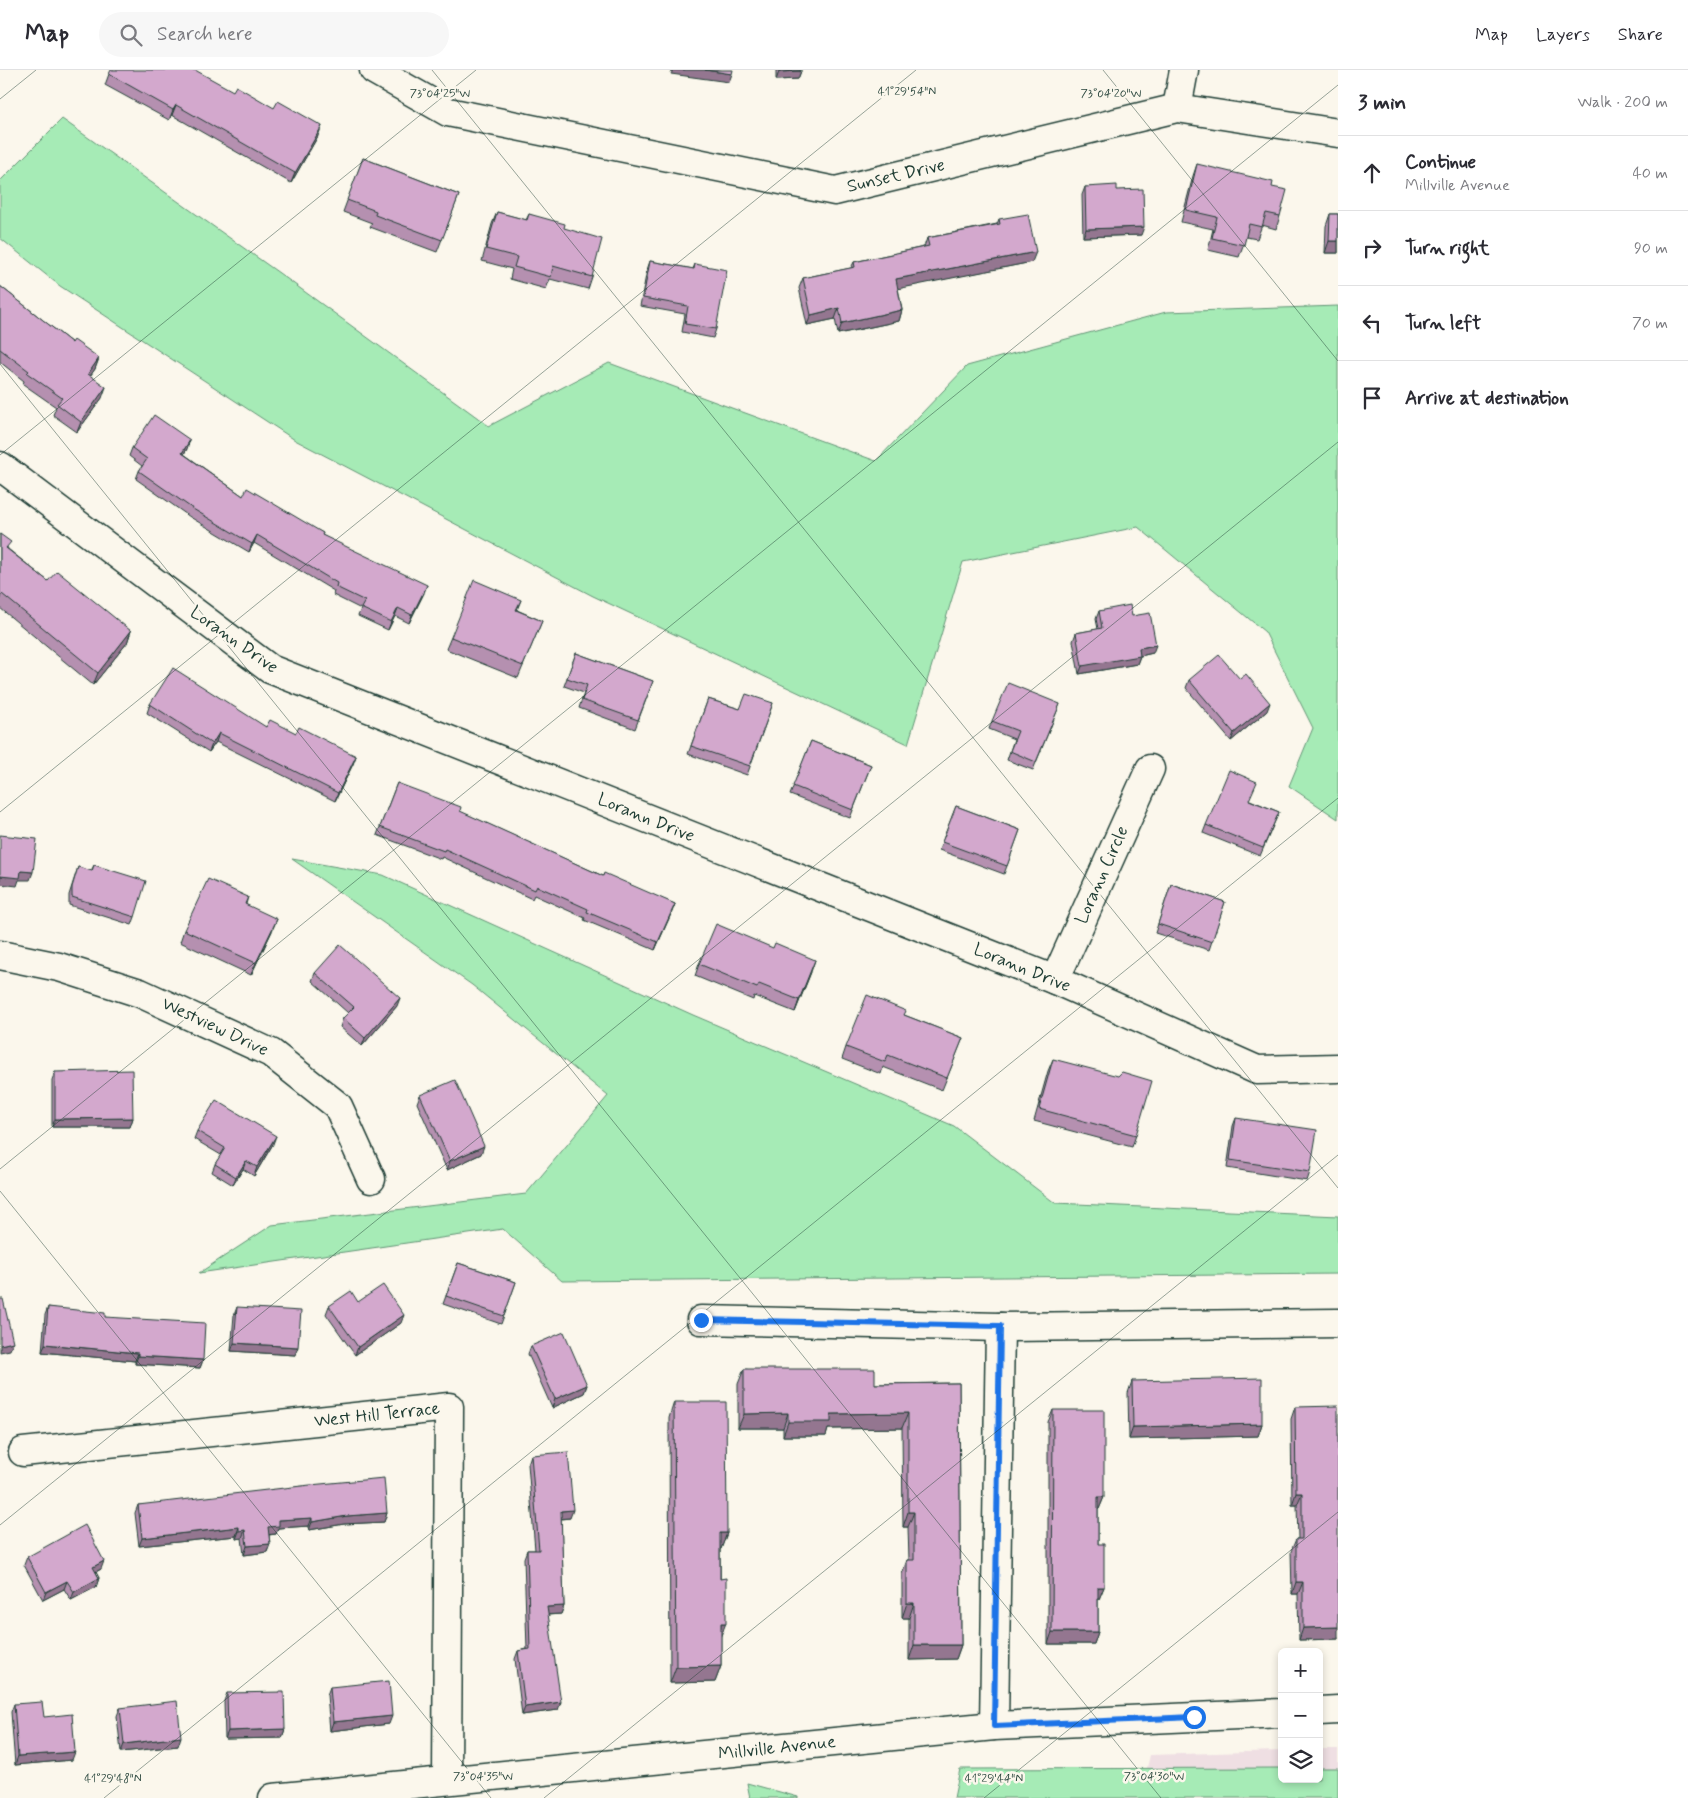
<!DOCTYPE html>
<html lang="en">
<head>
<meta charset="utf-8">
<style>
	:root { --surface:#fff; --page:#f7f7f7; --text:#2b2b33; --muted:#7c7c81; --line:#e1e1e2 }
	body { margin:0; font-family:Mynerve,sans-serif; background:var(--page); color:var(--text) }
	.controls { position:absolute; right:15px; bottom:15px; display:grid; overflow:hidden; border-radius:8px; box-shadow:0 2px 8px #0003 }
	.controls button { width:45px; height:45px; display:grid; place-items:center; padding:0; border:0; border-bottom:1px solid var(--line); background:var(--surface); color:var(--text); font:25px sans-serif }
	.stop { position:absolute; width:15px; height:15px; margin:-11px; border:4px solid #1a73e8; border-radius:50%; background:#fff }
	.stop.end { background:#1a73e8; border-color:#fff; box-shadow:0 1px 5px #0008 }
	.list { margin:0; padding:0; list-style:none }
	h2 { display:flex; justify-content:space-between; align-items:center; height:65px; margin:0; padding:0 20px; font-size:21px }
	h2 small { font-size:16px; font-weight:400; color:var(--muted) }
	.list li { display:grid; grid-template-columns:32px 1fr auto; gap:15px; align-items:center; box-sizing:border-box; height:75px; padding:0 20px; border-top:1px solid var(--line) }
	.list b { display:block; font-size:19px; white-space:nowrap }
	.list p { margin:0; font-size:16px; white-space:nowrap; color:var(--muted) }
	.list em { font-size:16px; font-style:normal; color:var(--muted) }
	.icon { flex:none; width:28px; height:28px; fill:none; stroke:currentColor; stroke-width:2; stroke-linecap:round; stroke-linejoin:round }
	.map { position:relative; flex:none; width:1338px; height:1728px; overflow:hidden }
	header { display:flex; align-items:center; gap:30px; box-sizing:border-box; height:70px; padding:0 25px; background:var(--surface); border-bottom:1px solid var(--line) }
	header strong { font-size:24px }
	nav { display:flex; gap:28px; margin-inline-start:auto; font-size:18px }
	.search { width:350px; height:45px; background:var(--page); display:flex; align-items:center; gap:12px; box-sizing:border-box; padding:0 18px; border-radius:28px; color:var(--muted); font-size:19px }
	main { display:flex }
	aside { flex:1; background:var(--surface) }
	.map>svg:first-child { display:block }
</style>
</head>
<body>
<header>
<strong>Map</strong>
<div class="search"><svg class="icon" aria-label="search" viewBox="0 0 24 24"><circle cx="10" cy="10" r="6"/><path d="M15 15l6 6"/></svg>Search here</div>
<nav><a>Map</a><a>Layers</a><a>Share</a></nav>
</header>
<main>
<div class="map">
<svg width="1338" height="1728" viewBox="0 0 1338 1728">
	<rect width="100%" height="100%" fill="#fbf7ec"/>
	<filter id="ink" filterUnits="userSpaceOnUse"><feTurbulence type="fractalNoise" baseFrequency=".02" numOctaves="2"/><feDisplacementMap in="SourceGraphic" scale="10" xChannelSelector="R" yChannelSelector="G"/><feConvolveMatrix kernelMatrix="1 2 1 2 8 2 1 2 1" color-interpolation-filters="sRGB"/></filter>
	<g filter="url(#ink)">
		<polygon fill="#efdfe3" points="1319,1679 1338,1679 1338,1728 1140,1728 1150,1685 1282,1681 1282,1709 1319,1709"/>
		<g fill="#a6ebb6" stroke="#629475">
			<polygon points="62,49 279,203 489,356 609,293 876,391 967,296 1166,242 1338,236 1338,749 1289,716 1313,658 1265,562 1138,457 963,492 908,674 593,526 295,370 60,216 0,168 0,111"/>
			<polygon points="292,789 383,805 693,945 954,1056 1055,1133 1338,1146 1338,1204 562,1211 503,1159 199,1203 272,1155 526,1124 608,1026 472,915"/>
			<polygon points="1282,1698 1282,1709 1319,1709 1319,1698 1338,1698 1338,1728 954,1728 960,1699"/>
			<polygon points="747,1713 798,1727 798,1728 750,1728"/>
		</g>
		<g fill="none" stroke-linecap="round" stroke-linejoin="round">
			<g stroke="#1f3d34" stroke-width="31">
				<g id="minor">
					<polyline points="374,0 448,42 835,121 1177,38 1338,63"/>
					<polyline points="1177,38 1184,0"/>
					<polyline points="0,396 270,599 1055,910 1257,1000 1338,998"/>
					<polyline points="0,885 59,897 140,923 271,983 338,1036 371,1109"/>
					<polyline points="1055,910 1150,699"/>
					<polyline points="701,1250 1000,1257 1338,1253"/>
					<polyline points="23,1382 449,1337 447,1710"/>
					<polyline points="1319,1641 1338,1640"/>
					<polyline points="994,1656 1000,1257"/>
					<polyline points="273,1728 994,1656 1282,1643"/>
				</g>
			</g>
			<use href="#minor" stroke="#fbf7ec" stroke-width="28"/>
		</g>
		<g fill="#b590b0" stroke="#1f3d34">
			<polygon points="776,0 801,0 801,1 798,9 776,10"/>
			<polygon points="109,4 318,66 291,113 172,45 169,50 105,15"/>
			<polygon points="363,88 459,125 437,182 370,157 372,153 343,142"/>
			<polygon points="1197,94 1280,146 1276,159 1262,155 1257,169 1246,167 1239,187 1208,180 1213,159 1181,152 1193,106"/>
			<polygon points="1085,117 1117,120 1141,165 1083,167 1082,125"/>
			<polygon points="497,142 526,150 529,144 564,158 592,207 588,219 550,209 546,219 510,209 512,199 482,191 492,154"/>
			<polygon points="1330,144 1338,144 1338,183 1325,183 1326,156"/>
			<polygon points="999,149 1032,192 898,218 902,240 899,251 838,264 835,249 807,255 799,218 803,208 851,198 854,192 924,177 927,168 997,154"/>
			<polygon points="650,191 693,199 695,194 716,259 713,268 682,262 685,244 640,236 647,200"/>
			<polygon points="0,216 72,273 99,288 95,299 90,306 102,328 77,362 53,345 56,337 23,314 24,311 0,292"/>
			<polygon points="132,378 187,379 184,384 243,426 323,463 322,465 424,523 409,553 395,546 388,560 358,546 361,539 333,525 334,521 254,473 249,482 190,447 136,409 139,401 142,396 129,386"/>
			<polygon points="0,464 8,479 48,511 131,561 127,573 93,615 0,538"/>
			<polygon points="521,530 517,540 542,551 518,608 446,579 451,567"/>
			<polygon points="1099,541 1132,546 1153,583 1140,586 1137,594 1079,604 1073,571 1076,563 1098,559 1096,549"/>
			<polygon points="576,583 653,611 635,659 579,638 584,623 564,616"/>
			<polygon points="1189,610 1267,641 1231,671 1186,618"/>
			<polygon points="708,629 740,639 773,633 747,705 688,684"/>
			<polygon points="150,634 296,663 356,686 353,694 335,731 216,672 209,682 147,643"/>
			<polygon points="1060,634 1033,700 1007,690 1014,669 989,659 992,651"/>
			<polygon points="811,671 871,695 850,748 790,725"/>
			<polygon points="397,713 603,806 675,834 655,880 584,850 585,848 534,825 532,829 442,787 441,789 377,765"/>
			<polygon points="1250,730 1279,742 1260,786 1203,763 1206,755"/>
			<polygon points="956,736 1020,760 1004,804 939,780"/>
			<polygon points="94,795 135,847 132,855 69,835 69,825 78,797 91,801"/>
			<polygon points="1171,814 1225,832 1209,880 1155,863"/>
			<polygon points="248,827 246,834 272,861 251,905 180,872 184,860"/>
			<polygon points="699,894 811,902 795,942 754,926 753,930 695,906"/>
			<polygon points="315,903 397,936 362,976 340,957 343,948 348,943 312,911"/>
			<polygon points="904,945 963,968 942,1020 883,997 881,1004 842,989 846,977"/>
			<polygon points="1053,989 1136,1065 1132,1077 1034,1051 1048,1001"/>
			<polygon points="55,1002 133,1048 130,1057 52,1057 52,1010"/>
			<polygon points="420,1025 481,1084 447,1100 417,1033"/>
			<polygon points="1236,1048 1310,1102 1307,1111 1227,1098 1233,1056"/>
			<polygon points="197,1061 273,1074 254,1106 243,1099 233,1115 212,1102 215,1094 221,1085 194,1069"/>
			<polygon points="458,1193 516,1212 501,1254 443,1234"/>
			<polygon points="358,1232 401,1253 355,1285 326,1244 329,1236"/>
			<polygon points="48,1237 105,1247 203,1290 200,1298 135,1294 135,1291 42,1282 45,1245"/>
			<polygon points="237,1237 295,1285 231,1281 234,1245"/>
			<polygon points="531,1276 587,1315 584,1323 552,1338 528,1284"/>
			<polygon points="744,1299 875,1314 959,1313 961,1575 956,1589 909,1590 909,1548 902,1548 902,1504 907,1490 909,1490 908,1457 903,1457 902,1358 828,1359 826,1366 783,1366 783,1358 738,1358 738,1314"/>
			<polygon points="1132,1311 1262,1354 1258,1366 1129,1369 1128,1323"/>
			<polygon points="674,1332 727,1463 721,1479 720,1479 721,1596 715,1612 670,1613 669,1348"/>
			<polygon points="1295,1337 1338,1569 1299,1570 1298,1524 1292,1524 1291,1481 1296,1469 1298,1469 1297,1435 1292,1435 1291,1349"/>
			<polygon points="1053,1340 1104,1427 1099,1439 1098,1439 1098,1474 1104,1517 1099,1529 1098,1529 1098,1562 1094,1574 1048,1574 1048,1352"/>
			<polygon points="531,1385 570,1448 561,1449 564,1536 561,1544 548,1545 558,1640 522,1645 515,1589 518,1581 527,1579 524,1488 527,1480 535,1480 528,1394"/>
			<polygon points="138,1435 387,1443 384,1452 344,1454 309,1460 309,1456 278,1458 276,1464 269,1465 270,1474 267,1482 244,1485 242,1468 236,1469 236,1466 139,1476 135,1443"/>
			<polygon points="27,1487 101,1499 96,1502 99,1508 96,1517 71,1530 64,1519 43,1530 24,1495"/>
			<polygon points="330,1617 389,1654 330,1661 327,1625"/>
			<polygon points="227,1623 285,1659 282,1668 225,1669 224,1631"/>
			<polygon points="14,1634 44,1647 72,1690 15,1695 11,1642"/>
			<polygon points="120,1638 178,1676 121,1682 117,1646"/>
		</g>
		<g fill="#947690" stroke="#1f3d34">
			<polygon points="673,0 705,0 732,4 729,12 671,4"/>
			<polygon points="801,1 798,9 776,10 779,2"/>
			<polygon points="176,35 172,45 169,50 173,40"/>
			<polygon points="322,56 318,66 291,113 295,103"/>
			<polygon points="1144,157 1141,165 1083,167 1086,159"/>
			<polygon points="1329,171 1338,171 1338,183 1325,183"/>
			<polygon points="1036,182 1032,192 892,220 896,209"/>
			<polygon points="839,238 835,249 807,255 811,245"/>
			<polygon points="902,240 899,251 838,264 842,253"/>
			<polygon points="99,288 95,299 84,315 88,304"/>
			<polygon points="106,317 102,328 77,362 81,352"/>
			<polygon points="190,370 187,379 179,391 182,383"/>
			<polygon points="257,465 254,473 249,482 252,474"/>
			<polygon points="427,515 424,523 409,553 412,545"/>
			<polygon points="398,538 395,546 388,560 391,552"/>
			<polygon points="131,561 127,573 93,615 98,603"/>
			<polygon points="1156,575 1153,583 1140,586 1137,594 1079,604 1082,596 1139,578"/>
			<polygon points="1270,633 1267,641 1231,671 1234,663"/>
			<polygon points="219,663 216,672 209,682 212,674"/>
			<polygon points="356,686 353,694 335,731 338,723"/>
			<polygon points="21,801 33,802 30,810 19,810 17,816 0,814 0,806"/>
			<polygon points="675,834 672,842 655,880 658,872"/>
			<polygon points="277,849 272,861 251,905 256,893"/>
			<polygon points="815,890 811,902 795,942 799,930"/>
			<polygon points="400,928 397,936 362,976 365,968"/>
			<polygon points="133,1048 130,1057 52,1057 55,1049"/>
			<polygon points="276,1066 273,1074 254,1106 257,1097"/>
			<polygon points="484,1076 481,1084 447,1100 450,1091"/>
			<polygon points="246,1091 243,1099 233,1115 236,1107"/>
			<polygon points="404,1245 401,1253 355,1285 358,1277"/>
			<polygon points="13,1272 10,1280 0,1282 0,1275"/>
			<polygon points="234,1273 298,1277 295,1285 231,1281"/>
			<polygon points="45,1274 138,1283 135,1291 42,1282"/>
			<polygon points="138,1286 203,1290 200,1298 135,1294"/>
			<polygon points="587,1315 584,1323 552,1338 555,1329"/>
			<polygon points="788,1343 783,1358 738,1358 744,1344"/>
			<polygon points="908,1343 902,1358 828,1359 826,1366 783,1366 788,1352 831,1344"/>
			<polygon points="1262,1354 1258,1366 1129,1369 1133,1357"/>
			<polygon points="1296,1423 1302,1423 1297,1435 1292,1435"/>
			<polygon points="1098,1427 1104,1427 1099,1439 1094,1439"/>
			<polygon points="573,1440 570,1448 558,1449 561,1441"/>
			<polygon points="908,1442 914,1442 908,1457 903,1457"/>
			<polygon points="387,1443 384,1452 344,1454 309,1460 312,1452 347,1446"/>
			<polygon points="312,1448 309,1456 278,1458 276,1464 265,1465 268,1457 279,1450"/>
			<polygon points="239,1457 236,1466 139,1476 142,1468"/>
			<polygon points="245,1460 242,1468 236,1469 239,1461"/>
			<polygon points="720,1463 727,1463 721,1479 715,1479"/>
			<polygon points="270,1474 267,1482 244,1485 247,1476"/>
			<polygon points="104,1491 101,1499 90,1505 93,1497"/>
			<polygon points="99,1508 96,1517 71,1530 74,1522"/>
			<polygon points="67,1511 64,1519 43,1530 46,1522"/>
			<polygon points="1296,1512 1303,1512 1298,1524 1292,1524"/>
			<polygon points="1098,1517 1104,1517 1099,1529 1093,1529"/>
			<polygon points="907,1533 914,1533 909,1548 902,1548"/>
			<polygon points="564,1536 561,1544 544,1545 547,1537"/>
			<polygon points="721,1553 726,1553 720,1568"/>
			<polygon points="1338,1557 1338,1569 1299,1570 1303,1558"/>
			<polygon points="1052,1562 1098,1562 1094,1574 1048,1574"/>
			<polygon points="914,1575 961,1575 956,1589 909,1590"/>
			<polygon points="721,1596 715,1612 670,1613 676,1597"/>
			<polygon points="561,1632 558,1640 522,1645 525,1637"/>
			<polygon points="392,1646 389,1654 330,1661 333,1652"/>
			<polygon points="285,1659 282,1668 225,1669 228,1661"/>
			<polygon points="181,1667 178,1676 121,1682 124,1674"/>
			<polygon points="75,1682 72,1690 15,1695 18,1686"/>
		</g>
		<g fill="#d3a8cd" stroke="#1f3d34">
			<polygon points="111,0 195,0 233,21 236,16 274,38 278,31 322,56 295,103 176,35 173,40 109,4"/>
			<polygon points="705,0 733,0 732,4"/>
			<polygon points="779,0 801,0 801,1 779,2"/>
			<polygon points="363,88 459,125 442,170 375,145 376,141 347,130"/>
			<polygon points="1197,94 1273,112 1272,117 1287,120 1280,146 1266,143 1262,157 1249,154 1244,175 1212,168 1217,147 1186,140"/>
			<polygon points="1117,115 1117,120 1143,119 1144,157 1086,159 1085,117"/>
			<polygon points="497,142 527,150 529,144 565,154 564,158 602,169 592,207 553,196 551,207 514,197 517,187 486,179"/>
			<polygon points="1028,144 1036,182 896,209 902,240 842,253 839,238 811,245 803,208 855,197 854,192 929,176 927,168 1000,154 999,149"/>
			<polygon points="1330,144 1338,144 1338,171 1329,171"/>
			<polygon points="650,191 694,199 695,194 727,200 716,259 685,254 688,236 643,228"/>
			<polygon points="0,216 72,273 74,270 99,288 88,304 106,317 81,352 57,334 62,328 27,303 29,301 0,279"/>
			<polygon points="154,345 190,370 182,383 243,426 247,418 323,463 322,465 427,515 412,545 398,538 391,552 361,538 365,531 336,517 337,513 257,465 252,474 193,439 139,401 147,389 132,378"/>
			<polygon points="0,464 11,472 6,478 48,511 57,501 131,561 98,603 2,524 0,527"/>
			<polygon points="474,510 521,530 516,540 542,551 523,596 451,567"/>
			<polygon points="1130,535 1132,546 1150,543 1156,575 1139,578 1140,586 1082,596 1076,563 1102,558 1099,541"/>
			<polygon points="576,583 653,611 638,650 582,630 587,615 567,608"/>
			<polygon points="1219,585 1240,609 1246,604 1270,633 1234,663 1189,610"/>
			<polygon points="173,598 266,657 270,650 296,663 299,657 356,686 338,723 219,663 212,674 150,634"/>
			<polygon points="1008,613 1060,634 1036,692 1010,681 1018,661 992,651"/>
			<polygon points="746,624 773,633 750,696 691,676 708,629 740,639"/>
			<polygon points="811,671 871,695 853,740 793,716"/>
			<polygon points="1229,700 1257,712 1249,730 1279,742 1263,778 1206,755"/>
			<polygon points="397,713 461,737 460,741 603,806 604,803 675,834 658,872 587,842 588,839 537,816 535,820 445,779 444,781 380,757"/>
			<polygon points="956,736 1020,760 1007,796 942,772"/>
			<polygon points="0,765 37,769 33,802 21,801 20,808 0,806"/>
			<polygon points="94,795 146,811 135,847 72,827 72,817 78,797 92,801"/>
			<polygon points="208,809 248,827 245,834 277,849 256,893 184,860"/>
			<polygon points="1171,814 1225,832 1212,872 1158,854"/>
			<polygon points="716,854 773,878 775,873 815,890 799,930 759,914 757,918 699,894"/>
			<polygon points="340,875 400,928 365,968 343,948 354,937 315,903"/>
			<polygon points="867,925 906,941 904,945 963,968 947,1008 888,985 885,992 846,977"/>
			<polygon points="1053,989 1118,1006 1122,1002 1152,1011 1136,1065 1039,1039"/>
			<polygon points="132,1000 133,1048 55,1049 55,1002"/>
			<polygon points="455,1010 484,1076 450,1091 420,1025"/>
			<polygon points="216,1030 276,1066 257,1097 246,1091 236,1107 215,1094 225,1078 197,1061"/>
			<polygon points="1236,1048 1317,1060 1310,1102 1230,1090"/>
			<polygon points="458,1193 516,1212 504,1246 446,1226"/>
			<polygon points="383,1215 404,1245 358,1277 329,1236 351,1221 358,1232"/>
			<polygon points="0,1229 3,1229 13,1272 0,1275"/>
			<polygon points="48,1237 105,1243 105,1247 205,1253 203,1290 138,1286 138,1283 45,1274"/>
			<polygon points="237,1237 301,1241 298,1277 234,1273"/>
			<polygon points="564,1262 587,1315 555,1329 531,1276"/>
			<polygon points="744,1299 875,1299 875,1314 959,1313 961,1575 914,1575 914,1533 907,1533 907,1490 914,1490 914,1442 908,1442 908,1343 831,1344 831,1352 788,1352 788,1343 744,1344"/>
			<polygon points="1262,1308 1262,1354 1133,1357 1132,1311"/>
			<polygon points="674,1332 726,1332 727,1463 720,1463 720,1509 726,1508 726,1553 721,1553 721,1596 676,1597"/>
			<polygon points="1338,1336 1338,1557 1303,1558 1303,1512 1296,1512 1296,1469 1302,1469 1302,1423 1296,1423 1295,1337"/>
			<polygon points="1053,1340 1104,1340 1104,1427 1098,1427 1098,1474 1104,1474 1104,1517 1098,1517 1098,1562 1052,1562"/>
			<polygon points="568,1382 573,1440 561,1441 564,1536 547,1537 561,1632 525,1637 518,1581 530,1579 527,1480 539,1480 531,1385"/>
			<polygon points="384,1408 387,1443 347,1446 312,1452 312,1448 279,1450 279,1456 268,1457 270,1474 247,1476 245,1460 239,1461 239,1457 142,1468 138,1435 310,1415"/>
			<polygon points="85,1455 104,1491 93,1497 99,1508 74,1522 67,1511 46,1522 27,1487"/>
			<polygon points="389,1611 392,1646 333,1652 330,1617"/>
			<polygon points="284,1622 285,1659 228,1661 227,1623"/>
			<polygon points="177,1631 181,1667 124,1674 120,1638"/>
			<polygon points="42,1632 44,1647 72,1644 75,1682 18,1686 14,1634"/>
		</g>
	</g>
	<g fill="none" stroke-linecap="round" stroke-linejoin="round" filter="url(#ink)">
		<polyline stroke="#1a73e8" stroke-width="6" points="701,1250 1000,1256 994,1656 1194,1647"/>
	</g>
	<path fill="none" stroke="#1f3d34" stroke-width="1" stroke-opacity="0.45" d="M432 0 1338 1118M1103 0 1338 291M0 29 36 0M0 294 1161 1728M0 385 476 0M0 742 916 0M0 1099 1338 15M0 1121 491 1728M0 1455 1338 372M104 1728 1338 728M544 1728 1338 1085M984 1728 1338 1442"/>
	<g text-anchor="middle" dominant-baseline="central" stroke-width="5" stroke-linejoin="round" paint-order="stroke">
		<g font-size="18" fill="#1f3d34" stroke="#fbf7ec">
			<text transform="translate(896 106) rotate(-13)">Sunset Drive</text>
			<text transform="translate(234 570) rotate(35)">Lorann Drive</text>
			<text transform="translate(646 748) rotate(22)">Lorann Drive</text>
			<text transform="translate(1102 805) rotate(-66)">Lorann Circle</text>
			<text transform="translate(1022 898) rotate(22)">Lorann Drive</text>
			<text transform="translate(215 957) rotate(25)">Westview Drive</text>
			<text transform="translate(377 1345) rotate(-6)">West Hill Terrace</text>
			<text transform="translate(777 1678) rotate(-6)">Millville Avenue</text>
		</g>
	</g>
	<g font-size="12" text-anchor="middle" fill="#1f3d34" stroke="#fbf7ec" stroke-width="5" stroke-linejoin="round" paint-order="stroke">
		<text x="907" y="25">41°29'54"N</text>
		<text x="440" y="27">73°04'25"W</text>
		<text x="1111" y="27">73°04'20"W</text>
		<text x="483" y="1710">73°04'35"W</text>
		<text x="1154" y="1710">73°04'30"W</text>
		<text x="113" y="1712">41°29'48"N</text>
		<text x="994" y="1712">41°29'44"N</text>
	</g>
</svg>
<div class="controls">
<button>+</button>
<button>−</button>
<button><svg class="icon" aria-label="layers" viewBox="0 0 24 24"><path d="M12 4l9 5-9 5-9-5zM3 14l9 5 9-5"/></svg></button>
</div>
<div class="stop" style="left:1194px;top:1647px"></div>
<div class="stop end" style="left:701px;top:1250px"></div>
</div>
<aside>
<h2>3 min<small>Walk · 200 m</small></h2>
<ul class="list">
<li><svg class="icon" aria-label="ahead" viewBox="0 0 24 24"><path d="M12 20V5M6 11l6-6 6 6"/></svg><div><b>Continue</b><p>Millville Avenue</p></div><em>40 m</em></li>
<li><svg class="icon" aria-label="right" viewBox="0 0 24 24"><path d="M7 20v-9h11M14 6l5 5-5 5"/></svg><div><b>Turn right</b></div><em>90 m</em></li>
<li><svg class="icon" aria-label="left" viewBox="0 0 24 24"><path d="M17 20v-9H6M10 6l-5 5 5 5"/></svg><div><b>Turn left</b></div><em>70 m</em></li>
<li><svg class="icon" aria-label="arrive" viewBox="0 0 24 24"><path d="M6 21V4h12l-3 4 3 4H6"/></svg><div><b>Arrive at destination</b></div></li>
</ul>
</aside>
</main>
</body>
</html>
